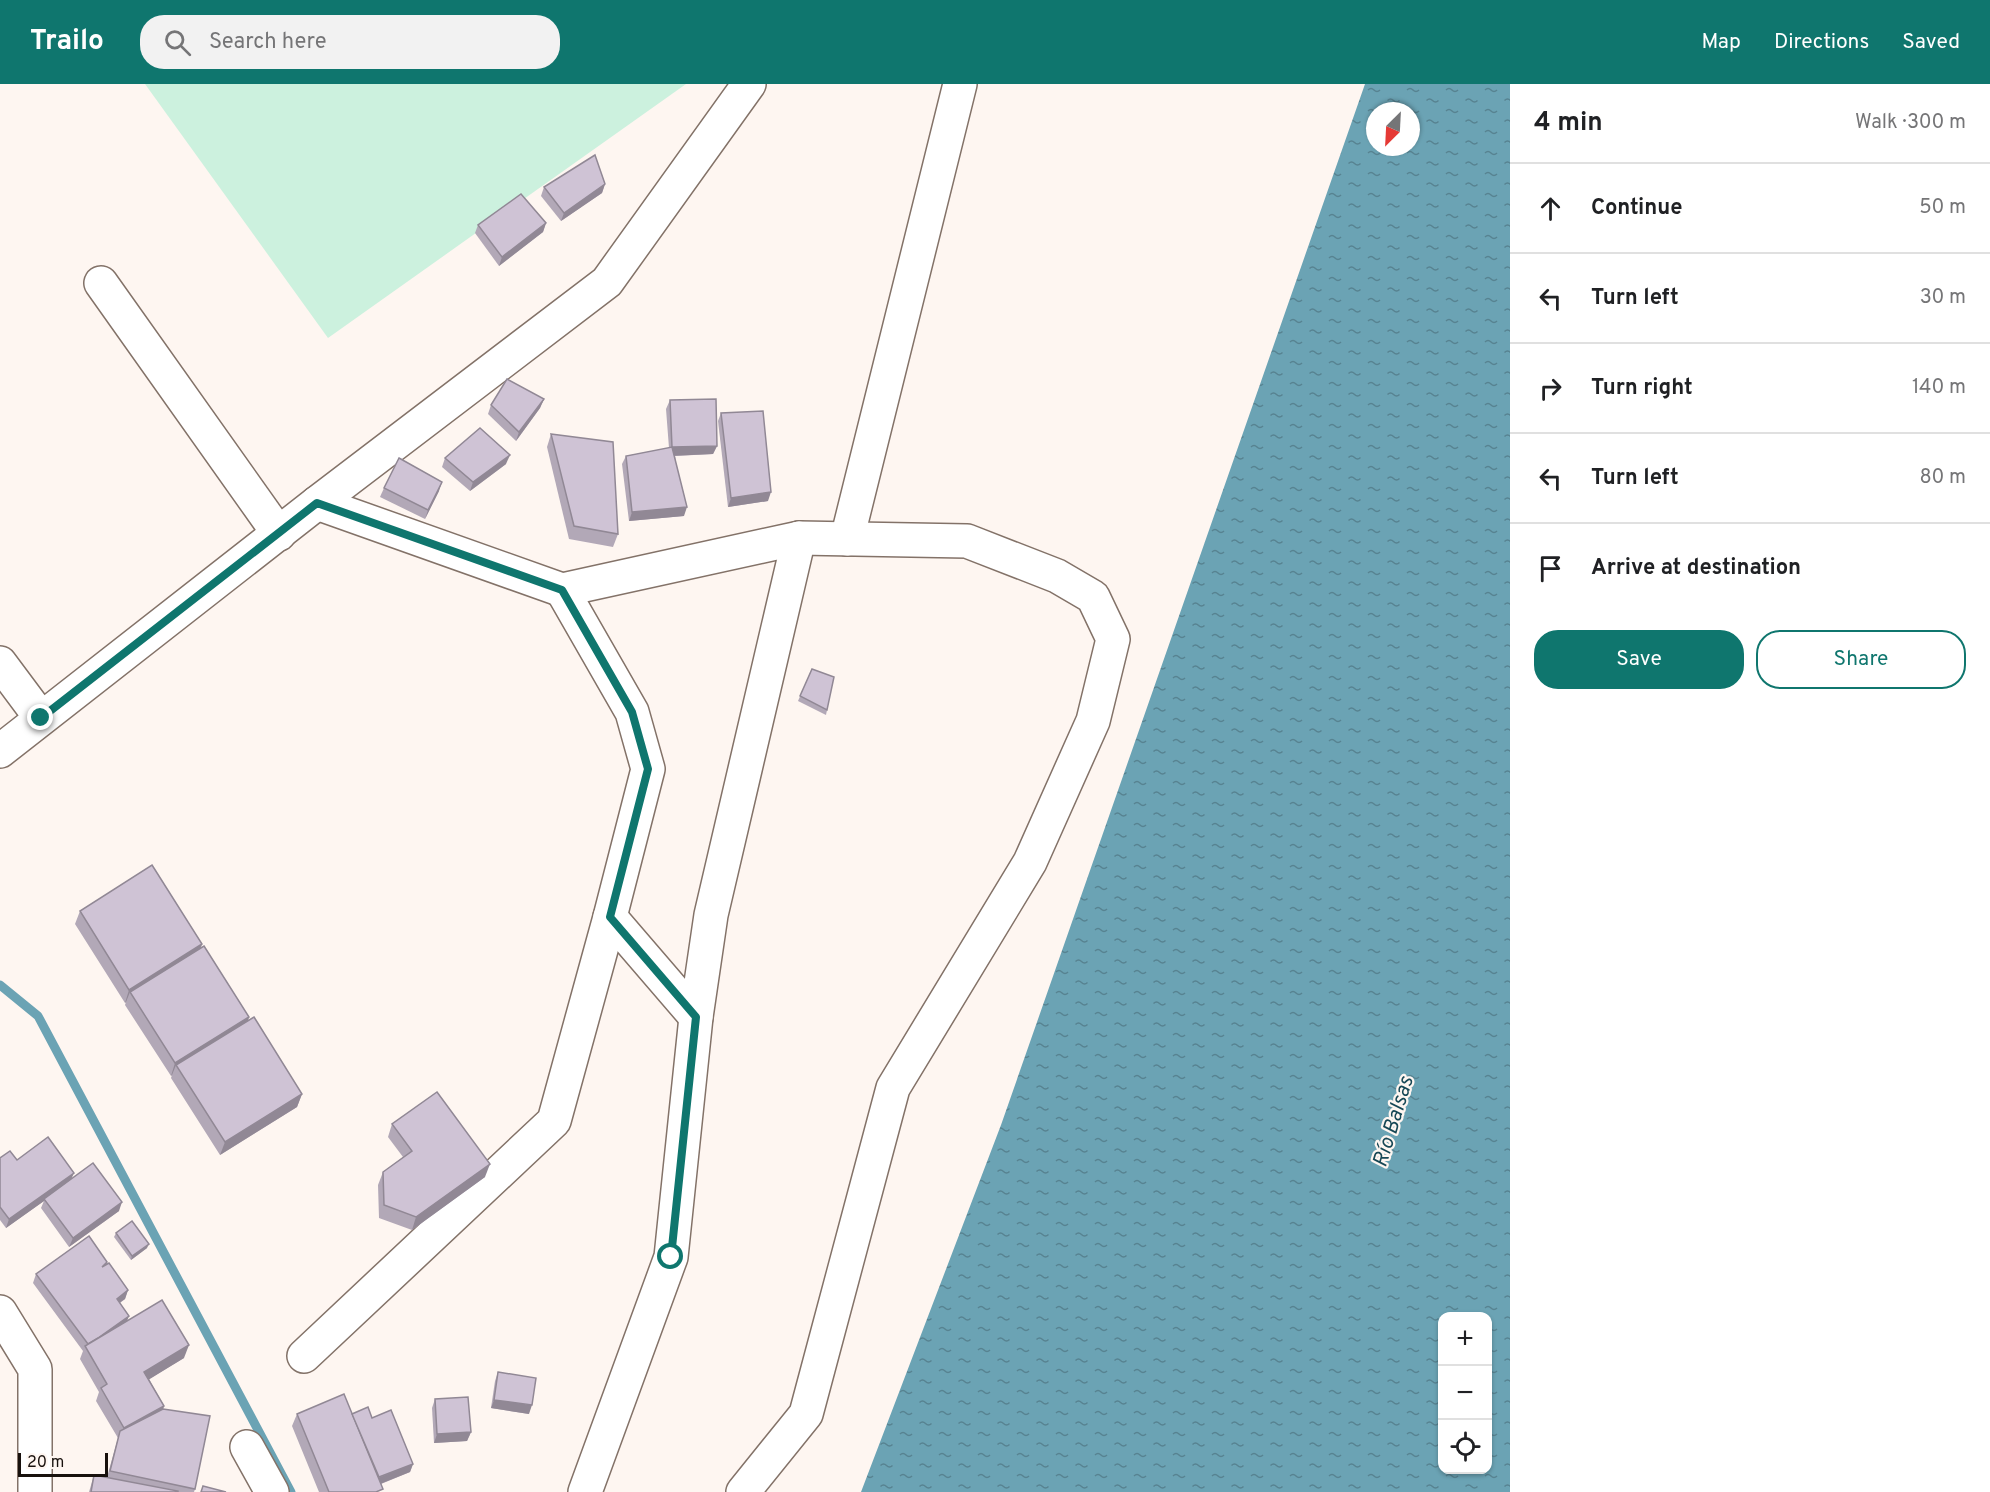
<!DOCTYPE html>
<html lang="en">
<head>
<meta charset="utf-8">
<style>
	:root { --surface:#fff; --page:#f2f2f2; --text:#202124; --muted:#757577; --line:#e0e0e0; --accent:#0f766e }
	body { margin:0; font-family:Overpass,sans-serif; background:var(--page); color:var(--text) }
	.controls { position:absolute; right:18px; bottom:18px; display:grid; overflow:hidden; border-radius:12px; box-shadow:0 2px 4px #0004 }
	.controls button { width:54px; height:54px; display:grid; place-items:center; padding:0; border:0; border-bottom:2px solid var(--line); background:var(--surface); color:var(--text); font:30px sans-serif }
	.compass { position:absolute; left:1366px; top:18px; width:54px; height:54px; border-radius:50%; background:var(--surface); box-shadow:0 2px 4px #0004; rotate:204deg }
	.scale { position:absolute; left:18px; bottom:15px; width:90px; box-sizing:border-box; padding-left:6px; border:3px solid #18110d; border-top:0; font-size:16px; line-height:21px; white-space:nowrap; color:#18110d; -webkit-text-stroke:4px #fef6f1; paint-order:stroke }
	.stop { position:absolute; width:18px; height:18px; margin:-14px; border:4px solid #0f766e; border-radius:50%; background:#fff }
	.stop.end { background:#0f766e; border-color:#fff; box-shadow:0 2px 6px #0008 }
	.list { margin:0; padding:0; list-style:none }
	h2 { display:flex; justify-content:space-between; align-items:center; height:78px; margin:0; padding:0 24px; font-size:26px }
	h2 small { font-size:20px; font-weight:400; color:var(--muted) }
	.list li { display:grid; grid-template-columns:39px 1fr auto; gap:18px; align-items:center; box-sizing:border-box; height:90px; padding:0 24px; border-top:2px solid var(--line) }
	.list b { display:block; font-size:22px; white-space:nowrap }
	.list em { font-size:20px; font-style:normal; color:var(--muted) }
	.actions { display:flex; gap:12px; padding:18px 24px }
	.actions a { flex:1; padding:14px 0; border:2px solid var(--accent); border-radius:24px; text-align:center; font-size:21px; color:var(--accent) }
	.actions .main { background:var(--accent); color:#fff }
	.icon { flex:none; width:33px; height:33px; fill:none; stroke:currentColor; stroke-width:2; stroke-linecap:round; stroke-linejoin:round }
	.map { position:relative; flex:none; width:1510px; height:1408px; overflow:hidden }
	header { display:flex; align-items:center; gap:36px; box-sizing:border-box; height:84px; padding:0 30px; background:var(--accent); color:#fff }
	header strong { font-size:28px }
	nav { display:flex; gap:33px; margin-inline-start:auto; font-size:21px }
	.search { width:420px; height:54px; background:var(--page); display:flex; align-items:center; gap:15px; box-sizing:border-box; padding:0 21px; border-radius:24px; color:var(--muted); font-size:22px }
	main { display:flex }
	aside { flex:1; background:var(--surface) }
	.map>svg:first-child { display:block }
</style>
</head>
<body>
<header>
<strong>Trailo</strong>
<div class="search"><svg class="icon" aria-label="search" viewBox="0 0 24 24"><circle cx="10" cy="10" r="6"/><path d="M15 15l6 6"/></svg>Search here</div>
<nav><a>Map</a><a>Directions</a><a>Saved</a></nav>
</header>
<main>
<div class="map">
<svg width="1510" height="1408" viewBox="0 0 1510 1408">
	<defs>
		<pattern id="water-ripples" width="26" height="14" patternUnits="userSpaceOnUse" patternTransform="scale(1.5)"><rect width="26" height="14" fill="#6ba3b4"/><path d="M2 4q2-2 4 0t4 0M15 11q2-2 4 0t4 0" fill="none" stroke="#578391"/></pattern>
	</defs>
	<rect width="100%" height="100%" fill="#fef6f1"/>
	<polygon fill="#ccf1de" points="145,0 686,0 328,254"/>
	<path fill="url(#water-ripples)" fill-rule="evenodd" d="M1365 0H1510V1408H861L1001 1041ZM1375 27H1411V63H1375ZM1442 1232H1488V1386H1442Z"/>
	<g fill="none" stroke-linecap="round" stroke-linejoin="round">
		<polyline stroke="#6ba3b4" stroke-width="9" points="0,901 38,932 291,1408"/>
		<g stroke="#837268" stroke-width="36">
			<g id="minor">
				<polyline points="101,199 279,450"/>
				<polyline points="317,419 562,506 799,454 967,457 1057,492 1093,513 1113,555 1093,637 1030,778 893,1004 806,1330 743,1408"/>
				<polyline points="847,455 960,0"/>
				<polyline points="0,579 41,634"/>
				<polyline points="0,667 317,419 607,198 749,0"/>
				<polyline points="610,833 696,933"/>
				<polyline points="0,1228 35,1285 35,1408"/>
				<polyline points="304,1272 554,1037 610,833 648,685 632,628 562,506"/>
				<polyline points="247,1363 272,1408"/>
				<polyline points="585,1408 671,1173 696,933 711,831 799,454"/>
			</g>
		</g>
		<use href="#minor" stroke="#fff" stroke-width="33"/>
	</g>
	<g fill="#b2a8b7">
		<polygon points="605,100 602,109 561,137 541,112 544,103"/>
		<polygon points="546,139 543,148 499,182 475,149 478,141"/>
		<polygon points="544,315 540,324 516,357 488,330 491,321"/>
		<polygon points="670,316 717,362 713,370 675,372 684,432 629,437 622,380 626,372 669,364 666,325"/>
		<polygon points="721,329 768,417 728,423 718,337"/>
		<polygon points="551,350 618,450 613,463 569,455 547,363"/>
		<polygon points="445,374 506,380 470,407 442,383"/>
		<polygon points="384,404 439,407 425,435 380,413"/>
		<polygon points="812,585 827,626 826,631 798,617"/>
		<polygon points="80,827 202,860 201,864 249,933 248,937 302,1010 297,1023 220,1071 171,994 172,991 171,992 125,921 126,918 125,919 75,840"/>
		<polygon points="392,1040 485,1093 412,1146 379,1134 378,1101 383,1088 403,1073 388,1053"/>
		<polygon points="0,1074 17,1076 71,1095 119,1127 69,1163 41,1124 44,1117 6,1144 0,1136"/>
		<polygon points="116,1149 147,1164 131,1176 114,1153"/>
		<polygon points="107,1180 128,1206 125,1215 120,1219 127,1237 184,1274 149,1295 164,1322 163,1325 195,1405 194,1408 89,1408 94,1391 107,1393 118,1354 96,1317 99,1308 80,1275 83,1267 33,1199 36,1190"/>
		<polygon points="498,1288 529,1330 491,1324 495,1297"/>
		<polygon points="435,1315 471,1348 467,1357 434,1359 432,1324"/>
		<polygon points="297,1330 372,1334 413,1380 410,1388 381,1400 376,1408 319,1408 292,1342"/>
	</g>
	<g fill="#918895">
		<polygon points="605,100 602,109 561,137 564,129"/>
		<polygon points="546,139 543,148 499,182 502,173"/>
		<polygon points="544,315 540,324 516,357 519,348"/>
		<polygon points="717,362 713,370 669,372 672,363"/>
		<polygon points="510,371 506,380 470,407 473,398"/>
		<polygon points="442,398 439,407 425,435 428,426"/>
		<polygon points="771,408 768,417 728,423 731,414"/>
		<polygon points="687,423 684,432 629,437 632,428"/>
		<polygon points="202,860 197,873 130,908 126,918 125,919 129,906"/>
		<polygon points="249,933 245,946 176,981 172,991 171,992 175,979"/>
		<polygon points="302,1010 297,1023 220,1071 225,1058"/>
		<polygon points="490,1080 485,1093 412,1146 416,1133"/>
		<polygon points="74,1089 70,1098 44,1115 44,1117 6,1144 9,1135"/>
		<polygon points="122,1118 119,1127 69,1163 73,1154"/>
		<polygon points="149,1160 147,1164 131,1176 132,1172"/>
		<polygon points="128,1206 125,1215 113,1223 117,1215"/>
		<polygon points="129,1232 126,1240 89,1261"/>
		<polygon points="189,1261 184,1274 140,1301 144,1288"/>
		<polygon points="494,1316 532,1321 529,1330 491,1324"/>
		<polygon points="164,1322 160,1335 119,1357 124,1344"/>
		<polygon points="471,1348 467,1357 434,1359 437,1350"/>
		<polygon points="413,1380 410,1388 375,1402 378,1394"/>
	</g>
	<g fill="#cfc3d5" stroke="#918895" stroke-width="1.5">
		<polygon points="595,71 605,100 564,129 544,103"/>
		<polygon points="521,110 546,139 502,173 478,141"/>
		<polygon points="507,295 544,315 519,348 491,321"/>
		<polygon points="716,315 717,362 672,363 670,316"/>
		<polygon points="763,327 771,408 731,414 721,329"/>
		<polygon points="480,344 510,371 473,398 445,374"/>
		<polygon points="551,350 613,358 618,450 574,442"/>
		<polygon points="672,363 687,423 632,428 626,372"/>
		<polygon points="399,374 442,398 428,426 384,404"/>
		<polygon points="812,585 834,593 827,626 800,612"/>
		<polygon points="152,781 202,860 129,906 80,827"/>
		<polygon points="204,862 249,933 175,979 130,908"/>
		<polygon points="254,933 302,1010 225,1058 176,981"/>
		<polygon points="437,1008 490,1080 416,1133 384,1121 383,1088 412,1067 392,1040"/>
		<polygon points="48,1053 74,1089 9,1135 0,1123 0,1074 10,1067 17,1076"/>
		<polygon points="93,1079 122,1118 73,1154 44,1115"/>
		<polygon points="132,1137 149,1160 132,1172 116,1149"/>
		<polygon points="89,1152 107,1178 102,1183 109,1179 128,1206 117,1215 129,1232 98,1254 88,1260 36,1190"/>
		<polygon points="162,1216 189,1261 144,1288 164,1322 124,1344 101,1304 107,1300 85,1262"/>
		<polygon points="498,1288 536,1294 532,1321 494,1316"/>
		<polygon points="344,1310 383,1405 376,1408 329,1408 297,1330"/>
		<polygon points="468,1313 471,1348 437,1350 435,1315"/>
		<polygon points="368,1323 372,1334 391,1326 413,1380 379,1393 352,1330"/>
		<polygon points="163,1325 210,1332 195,1405 110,1387 120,1347"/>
		<polygon points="94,1391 178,1407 178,1408 91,1408"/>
		<polygon points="203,1402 226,1408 201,1408"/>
	</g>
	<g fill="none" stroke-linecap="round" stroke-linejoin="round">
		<polyline stroke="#0f766e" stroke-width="8" points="41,634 317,419 562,506 632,628 648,685 610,833 696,933 671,1173"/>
	</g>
	<g text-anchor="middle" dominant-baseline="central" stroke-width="4.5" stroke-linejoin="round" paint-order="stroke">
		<g font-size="21" font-style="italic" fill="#164755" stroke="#fef6f1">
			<text transform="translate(1394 1038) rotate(-73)">Río Balsas</text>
		</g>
	</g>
</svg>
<div class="controls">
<button>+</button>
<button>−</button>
<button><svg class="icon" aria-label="locate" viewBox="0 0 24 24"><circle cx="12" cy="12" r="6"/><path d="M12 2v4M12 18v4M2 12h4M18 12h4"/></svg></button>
</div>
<svg class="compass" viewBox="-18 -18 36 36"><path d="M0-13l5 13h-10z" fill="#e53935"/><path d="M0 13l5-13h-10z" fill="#757577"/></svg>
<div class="scale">20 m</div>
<div class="stop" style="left:671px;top:1173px"></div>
<div class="stop end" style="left:41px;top:634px"></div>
</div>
<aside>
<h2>4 min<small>Walk · 300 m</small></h2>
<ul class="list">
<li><svg class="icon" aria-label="ahead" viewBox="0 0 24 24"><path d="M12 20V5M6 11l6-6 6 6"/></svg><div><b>Continue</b></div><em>50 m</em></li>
<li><svg class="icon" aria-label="left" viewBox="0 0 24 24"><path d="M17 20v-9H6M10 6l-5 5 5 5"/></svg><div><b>Turn left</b></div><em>30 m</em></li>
<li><svg class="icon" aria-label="right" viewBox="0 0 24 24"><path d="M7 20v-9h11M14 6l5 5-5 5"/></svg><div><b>Turn right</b></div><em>140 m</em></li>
<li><svg class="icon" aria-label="left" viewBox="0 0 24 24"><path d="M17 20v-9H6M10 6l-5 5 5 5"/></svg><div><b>Turn left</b></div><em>80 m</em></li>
<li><svg class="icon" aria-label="arrive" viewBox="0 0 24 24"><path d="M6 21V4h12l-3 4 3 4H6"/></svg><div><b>Arrive at destination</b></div></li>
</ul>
<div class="actions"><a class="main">Save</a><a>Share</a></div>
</aside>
</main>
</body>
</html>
